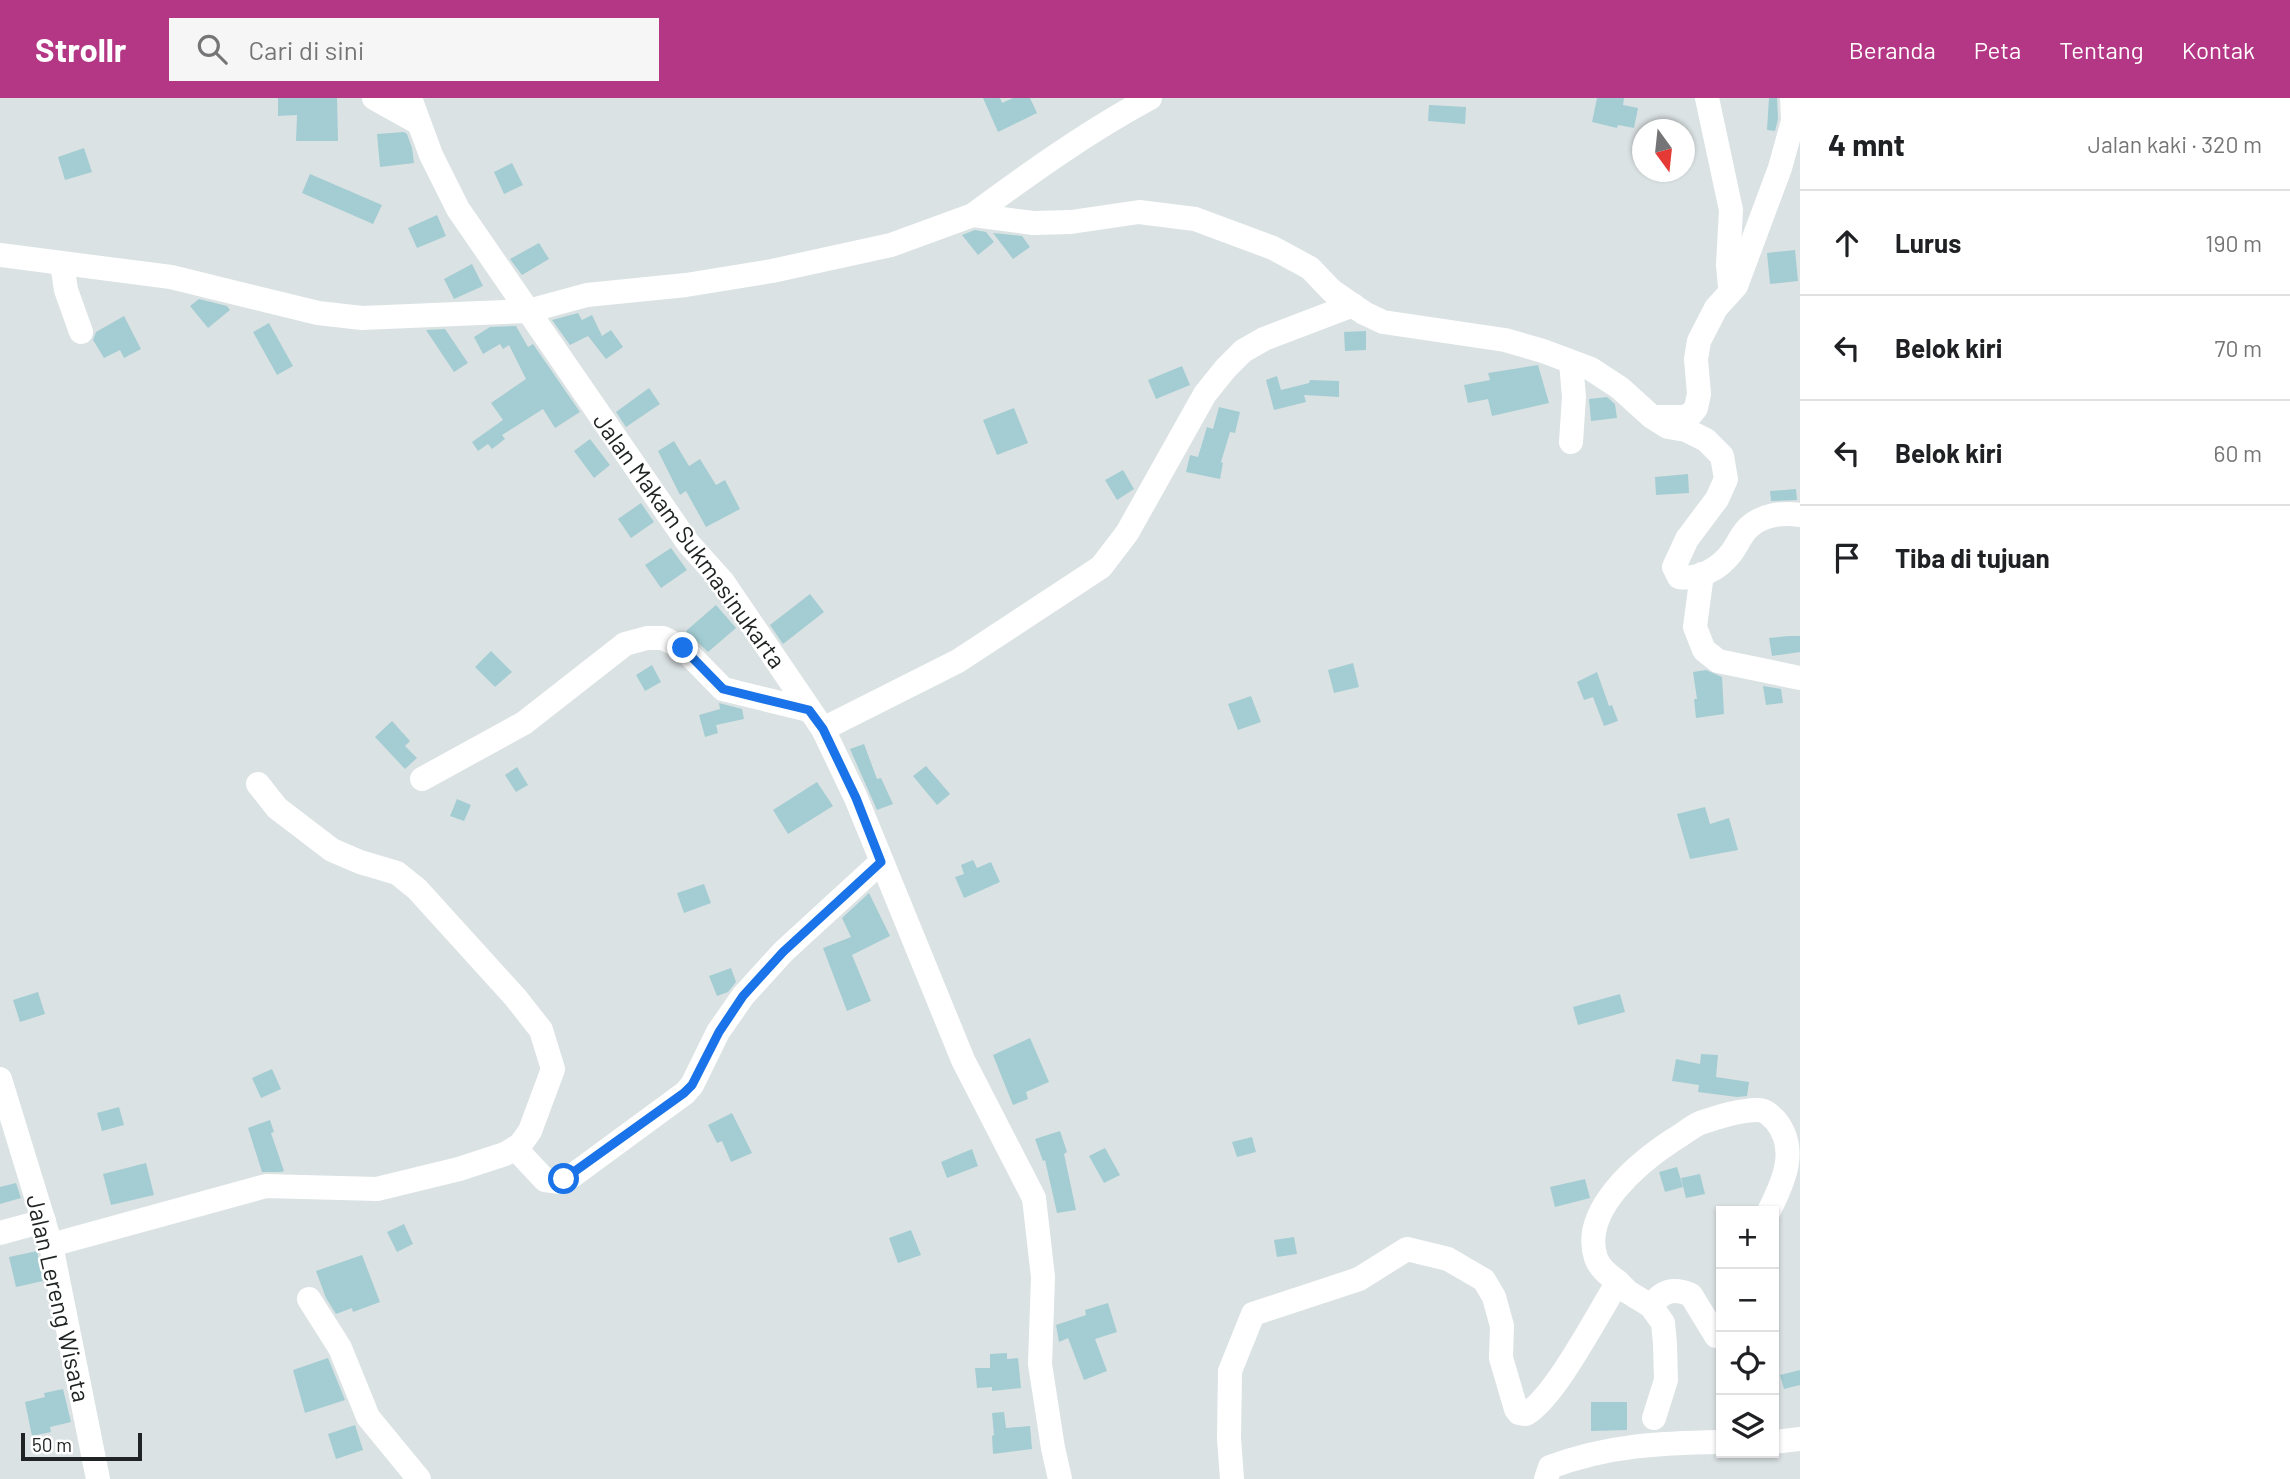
<!DOCTYPE html>
<html lang="id">
<head>
<meta charset="utf-8">
<style>
	:root { --surface:#fff; --page:#f6f6f6; --text:#202124; --muted:#757577; --line:#e0e0e0; --accent:#b43786 }
	body { margin:0; font-family:Barlow,sans-serif; background:var(--page); color:var(--text) }
	.controls { position:absolute; right:21px; bottom:21px; display:grid; overflow:hidden; border-radius:0px; box-shadow:0 2px 5px #0004 }
	.controls button { width:63px; height:63px; display:grid; place-items:center; padding:0; border:0; border-bottom:2px solid var(--line); background:var(--surface); color:var(--text); font:35px sans-serif }
	.compass { position:absolute; left:1632px; top:21px; width:63px; height:63px; border-radius:50%; background:var(--surface); box-shadow:0 2px 5px #0004; rotate:165deg }
	.scale { position:absolute; left:21px; bottom:18px; width:121px; box-sizing:border-box; padding-left:7px; border:4px solid #202323; border-top:0; font-size:19px; line-height:24px; white-space:nowrap; color:#202323; -webkit-text-stroke:5px #fff; paint-order:stroke }
	.stop { position:absolute; width:21px; height:21px; margin:-16px; border:5px solid #1a73e8; border-radius:50%; background:#fff }
	.stop.end { background:#1a73e8; border-color:#fff; box-shadow:0 2px 7px #0008 }
	.list { margin:0; padding:0; list-style:none }
	h2 { display:flex; justify-content:space-between; align-items:center; height:91px; margin:0; padding:0 28px; font-size:30px }
	h2 small { font-size:23px; font-weight:400; color:var(--muted) }
	.list li { display:grid; grid-template-columns:46px 1fr auto; gap:21px; align-items:center; box-sizing:border-box; height:105px; padding:0 28px; border-top:2px solid var(--line) }
	.list b { display:block; font-size:26px; white-space:nowrap }
	.list em { font-size:23px; font-style:normal; color:var(--muted) }
	.icon { flex:none; width:38px; height:38px; fill:none; stroke:currentColor; stroke-width:2; stroke-linecap:round; stroke-linejoin:round }
	.map { position:relative; flex:none; width:1800px; height:1381px; overflow:hidden }
	header { display:flex; align-items:center; gap:42px; box-sizing:border-box; height:98px; padding:0 35px; background:var(--accent); color:#fff }
	header strong { font-size:33px }
	nav { display:flex; gap:38px; margin-inline-start:auto; font-size:24px }
	.search { width:490px; height:63px; background:var(--page); display:flex; align-items:center; gap:18px; box-sizing:border-box; padding:0 24px; border-radius:0px; color:var(--muted); font-size:26px }
	main { display:flex }
	aside { flex:1; background:var(--surface) }
	.map>svg:first-child { display:block }
</style>
</head>
<body>
<header>
<strong>Strollr</strong>
<div class="search"><svg class="icon" aria-label="search" viewBox="0 0 24 24"><circle cx="10" cy="10" r="6"/><path d="M15 15l6 6"/></svg>Cari di sini</div>
<nav><a>Beranda</a><a>Peta</a><a>Tentang</a><a>Kontak</a></nav>
</header>
<main>
<div class="map">
<svg width="1800" height="1381" viewBox="0 0 1800 1381">
	<rect width="100%" height="100%" fill="#dbe2e3"/>
	<g fill="#a3cdd3">
		<polygon points="278,0 337,0 338,43 296,43 297,17 278,18"/>
		<polygon points="983,0 1000,0 1002,5 1013,0 1030,0 1037,15 998,34"/>
		<polygon points="1597,0 1624,0 1623,7 1638,10 1634,30 1618,27 1617,30 1592,24"/>
		<polygon points="1769,0 1777,0 1778,21 1775,33 1767,32"/>
		<polygon points="1429,7 1466,9 1465,26 1428,23"/>
		<polygon points="404,34 407,36 412,50 414,65 380,69 377,36"/>
		<polygon points="84,50 92,74 65,82 58,59"/>
		<polygon points="512,65 523,87 504,96 494,74"/>
		<polygon points="310,76 382,107 373,126 302,95"/>
		<polygon points="437,117 446,138 417,150 408,130"/>
		<polygon points="975,132 986,134 994,144 978,157 962,137"/>
		<polygon points="993,135 1022,138 1030,149 1013,161"/>
		<polygon points="539,145 549,161 522,177 510,161"/>
		<polygon points="1795,152 1798,183 1770,186 1767,155"/>
		<polygon points="472,166 483,188 454,201 444,181"/>
		<polygon points="199,201 227,208 230,212 208,230 190,208"/>
		<polygon points="578,215 582,222 592,217 602,238 611,232 623,249 606,261 588,238 570,247 552,222"/>
		<polygon points="124,218 141,251 124,260 120,252 104,260 93,242 96,234"/>
		<polygon points="269,225 293,268 277,277 253,234"/>
		<polygon points="516,228 528,249 533,246 580,314 555,330 543,311 502,337 505,341 492,351 488,346 478,353 472,344 503,322 491,305 526,281 509,247 503,251 500,246 483,256 474,239 490,229"/>
		<polygon points="445,231 468,265 454,274 426,232"/>
		<polygon points="1366,233 1366,252 1345,253 1344,234"/>
		<polygon points="1538,267 1549,305 1492,318 1488,301 1468,305 1464,287 1490,282 1488,275"/>
		<polygon points="1182,268 1190,287 1156,301 1148,282"/>
		<polygon points="1277,278 1281,292 1309,285 1310,282 1339,283 1339,299 1304,297 1306,304 1274,312 1266,282"/>
		<polygon points="649,290 660,306 626,329 616,314"/>
		<polygon points="1607,299 1615,306 1617,320 1591,323 1589,301"/>
		<polygon points="1219,309 1240,314 1235,335 1230,334 1221,364 1223,365 1220,381 1186,374 1190,357 1198,359 1207,329 1213,331"/>
		<polygon points="1014,310 1028,345 997,357 983,322"/>
		<polygon points="590,341 610,367 594,380 574,353"/>
		<polygon points="674,343 689,368 700,361 716,387 725,382 740,411 706,429 686,393 680,397 658,353"/>
		<polygon points="1123,372 1134,391 1117,402 1105,382"/>
		<polygon points="1688,376 1689,395 1656,397 1655,379"/>
		<polygon points="1796,391 1797,402 1771,403 1770,393"/>
		<polygon points="641,405 654,424 631,440 618,421"/>
		<polygon points="671,450 687,472 661,490 645,467"/>
		<polygon points="810,496 824,514 783,546 770,527"/>
		<polygon points="716,507 736,530 708,554 686,533"/>
		<polygon points="1789,538 1800,538 1800,554 1772,558 1769,540"/>
		<polygon points="491,553 512,574 495,589 475,569"/>
		<polygon points="1353,565 1359,589 1334,595 1328,572"/>
		<polygon points="652,567 661,584 645,593 636,577"/>
		<polygon points="1706,572 1722,579 1724,616 1696,620 1694,601 1697,601 1693,574"/>
		<polygon points="1597,574 1609,608 1612,607 1618,623 1604,628 1593,599 1584,602 1577,584"/>
		<polygon points="1763,588 1781,591 1783,605 1766,607"/>
		<polygon points="1251,598 1261,624 1238,632 1228,606"/>
		<polygon points="719,605 742,611 744,621 716,627 718,635 705,639 699,617 720,611"/>
		<polygon points="392,623 410,643 405,648 417,660 405,671 375,639"/>
		<polygon points="864,646 877,681 881,680 893,706 877,712 850,651"/>
		<polygon points="926,668 950,696 937,707 913,678"/>
		<polygon points="517,669 528,687 516,694 505,677"/>
		<polygon points="817,684 833,708 788,736 773,712"/>
		<polygon points="457,701 471,707 464,723 450,718"/>
		<polygon points="1705,709 1710,726 1729,720 1738,752 1690,761 1677,716"/>
		<polygon points="973,762 977,770 991,764 1000,784 964,800 955,779 964,776 961,767"/>
		<polygon points="704,786 711,805 684,815 677,795"/>
		<polygon points="869,795 890,838 852,857 871,903 847,913 823,850 851,839 842,820"/>
		<polygon points="731,870 736,884 728,894 717,898 709,878"/>
		<polygon points="38,894 45,916 20,924 13,902"/>
		<polygon points="1620,896 1625,914 1578,927 1573,909"/>
		<polygon points="1030,940 1049,984 1026,994 1028,1001 1013,1007 993,957"/>
		<polygon points="1701,956 1718,957 1716,979 1749,984 1747,998 1737,999 1698,994 1699,987 1672,983 1676,961 1700,966"/>
		<polygon points="272,971 281,991 261,1000 252,980"/>
		<polygon points="119,1009 124,1027 102,1033 97,1015"/>
		<polygon points="732,1015 752,1055 731,1064 722,1043 717,1045 708,1027"/>
		<polygon points="270,1022 274,1034 271,1035 284,1073 281,1074 262,1074 248,1030"/>
		<polygon points="1060,1033 1067,1054 1064,1056 1076,1112 1057,1115 1045,1062 1043,1063 1035,1041"/>
		<polygon points="1252,1039 1256,1054 1237,1059 1232,1044"/>
		<polygon points="1105,1050 1120,1077 1104,1085 1089,1058"/>
		<polygon points="972,1051 978,1068 947,1080 941,1064"/>
		<polygon points="146,1065 154,1097 111,1107 103,1076"/>
		<polygon points="1677,1069 1683,1089 1665,1094 1659,1074"/>
		<polygon points="1700,1076 1705,1096 1686,1100 1681,1080"/>
		<polygon points="1585,1081 1590,1100 1555,1109 1550,1089"/>
		<polygon points="16,1085 21,1100 0,1106 0,1089"/>
		<polygon points="404,1126 413,1146 397,1154 387,1134"/>
		<polygon points="911,1132 921,1157 898,1165 889,1140"/>
		<polygon points="1294,1139 1297,1156 1277,1159 1274,1142"/>
		<polygon points="37,1153 43,1183 16,1189 9,1159"/>
		<polygon points="362,1157 380,1204 353,1214 352,1210 336,1216 326,1200 316,1173"/>
		<polygon points="1108,1205 1117,1234 1095,1241 1107,1273 1084,1282 1068,1240 1059,1244 1056,1227 1086,1217 1085,1212"/>
		<polygon points="1007,1255 1007,1261 1018,1260 1021,1290 992,1293 992,1289 977,1290 975,1270 990,1270 990,1256"/>
		<polygon points="328,1260 345,1302 305,1315 293,1272"/>
		<polygon points="1800,1272 1800,1287 1784,1291 1780,1277"/>
		<polygon points="63,1291 71,1324 50,1329 51,1334 32,1338 25,1304 45,1299 44,1295"/>
		<polygon points="1591,1304 1627,1304 1627,1332 1591,1333"/>
		<polygon points="1004,1314 1006,1330 1030,1328 1032,1351 993,1356 992,1338 994,1337 992,1315"/>
		<polygon points="355,1327 363,1352 336,1361 328,1336"/>
	</g>
	<g fill="none" stroke-linecap="round" stroke-linejoin="round">
		<g stroke="#fff" stroke-width="24">
			<polyline points="374,0 417,24"/>
			<polyline points="410,0 431,57 458,111 688,445 723,484 823,631 856,700 963,962 1034,1100 1043,1179 1040,1266 1053,1350 1060,1381"/>
			<polyline points="1707,0 1731,112 1728,167 1730,189"/>
			<path d="M973 117C1030 75 1087 34 1150 0"/>
			<path d="M0 157 171 179 318 215 362 220 528 213 587 197 686 187 772 173 891 147 973 117 1033 125 1071 124 1139 114 1195 121 1273 150 1310 170 1332 193 1364 215 1383 224 1505 242 1543 253 1591 271 1620 290 1652 319 1668 329 1686 332 1706 342 1722 358 1726 381 1717 401 1687 441 1674 469 1679 479C1700 482 1720 470 1732 454 1737 447 1741 437 1748 430 1761 417 1782 414 1800 417"/>
			<polyline points="62,166 66,192 81,234"/>
			<polyline points="1658,319 1684,319 1691,316 1696,310 1699,296 1696,261 1699,243 1716,210 1736,188 1780,70 1793,23 1792,0"/>
			<polyline points="1571,344 1574,299 1571,264"/>
			<polyline points="1702,476 1695,529 1704,552 1718,563 1800,580"/>
			<polyline points="823,631 958,563 1101,469 1127,435 1205,296 1226,270 1243,253 1264,241 1353,207"/>
			<polyline points="422,681 524,625 625,546 647,540 663,540 683,550 723,591 809,612"/>
			<polyline points="0,981 51,1147 98,1381"/>
			<polyline points="515,1050 545,1082 560,1084 572,1078 685,995 692,987 718,934 743,898 783,854 881,764"/>
			<polyline points="0,1135 44,1123"/>
			<polyline points="51,1147 266,1088 377,1091 459,1071 505,1056 520,1047 530,1033 553,971 541,932 515,899 417,791 397,775 360,764 332,752 277,710 258,686"/>
			<path d="M1618 1184 1628 1194 1651 1208C1662 1193 1673 1189 1691 1197L1716 1238 1721 1239"/>
			<polyline points="309,1201 340,1250 368,1319 419,1381"/>
			<polyline points="1651,1208 1663,1225 1665,1246 1666,1282 1654,1320"/>
			<polyline points="1774,1344 1800,1341"/>
			<path d="M1232 1381 1229 1340 1230 1273 1253 1216 1359 1181 1407 1151 1448 1161 1484 1182 1494 1199 1502 1228 1501 1260 1516 1311 1519 1315 1526 1316C1556 1298 1597 1217 1618 1184 1609 1177 1600 1171 1596 1160 1580 1113 1638 1065 1673 1042 1682 1037 1691 1029 1700 1025 1718 1019 1739 1012 1758 1012 1766 1012 1771 1018 1776 1023 1799 1052 1783 1085 1769 1113"/>
			<path d="M1546 1381 1550 1369C1609 1347 1660 1345 1721 1344"/>
		</g>
	</g>
	<g fill="none" stroke-linecap="round" stroke-linejoin="round">
		<polyline stroke="#1a73e8" stroke-width="9" points="564,1081 684,995 692,987 719,934 743,898 783,854 881,764 856,700 823,631 809,612 723,591 683,550"/>
	</g>
	<g text-anchor="middle" dominant-baseline="central" stroke-width="5" stroke-linejoin="round" paint-order="stroke">
		<g font-size="24" fill="#202323" stroke="#fff">
			<text transform="translate(690 442) rotate(54)">Jalan Makam Sukmasinukarta</text>
			<text transform="translate(59 1200) rotate(77)">Jalan Lereng Wisata</text>
		</g>
	</g>
</svg>
<div class="controls">
<button>+</button>
<button>−</button>
<button><svg class="icon" aria-label="locate" viewBox="0 0 24 24"><circle cx="12" cy="12" r="6"/><path d="M12 2v4M12 18v4M2 12h4M18 12h4"/></svg></button>
<button><svg class="icon" aria-label="layers" viewBox="0 0 24 24"><path d="M12 4l9 5-9 5-9-5zM3 14l9 5 9-5"/></svg></button>
</div>
<svg class="compass" viewBox="-18 -18 36 36"><path d="M0-13l5 13h-10z" fill="#e53935"/><path d="M0 13l5-13h-10z" fill="#757577"/></svg>
<div class="scale">50 m</div>
<div class="stop" style="left:564px;top:1081px"></div>
<div class="stop end" style="left:683px;top:550px"></div>
</div>
<aside>
<h2>4 mnt<small>Jalan kaki · 320 m</small></h2>
<ul class="list">
<li><svg class="icon" aria-label="ahead" viewBox="0 0 24 24"><path d="M12 20V5M6 11l6-6 6 6"/></svg><div><b>Lurus</b></div><em>190 m</em></li>
<li><svg class="icon" aria-label="left" viewBox="0 0 24 24"><path d="M17 20v-9H6M10 6l-5 5 5 5"/></svg><div><b>Belok kiri</b></div><em>70 m</em></li>
<li><svg class="icon" aria-label="left" viewBox="0 0 24 24"><path d="M17 20v-9H6M10 6l-5 5 5 5"/></svg><div><b>Belok kiri</b></div><em>60 m</em></li>
<li><svg class="icon" aria-label="arrive" viewBox="0 0 24 24"><path d="M6 21V4h12l-3 4 3 4H6"/></svg><div><b>Tiba di tujuan</b></div></li>
</ul>
</aside>
</main>
</body>
</html>
